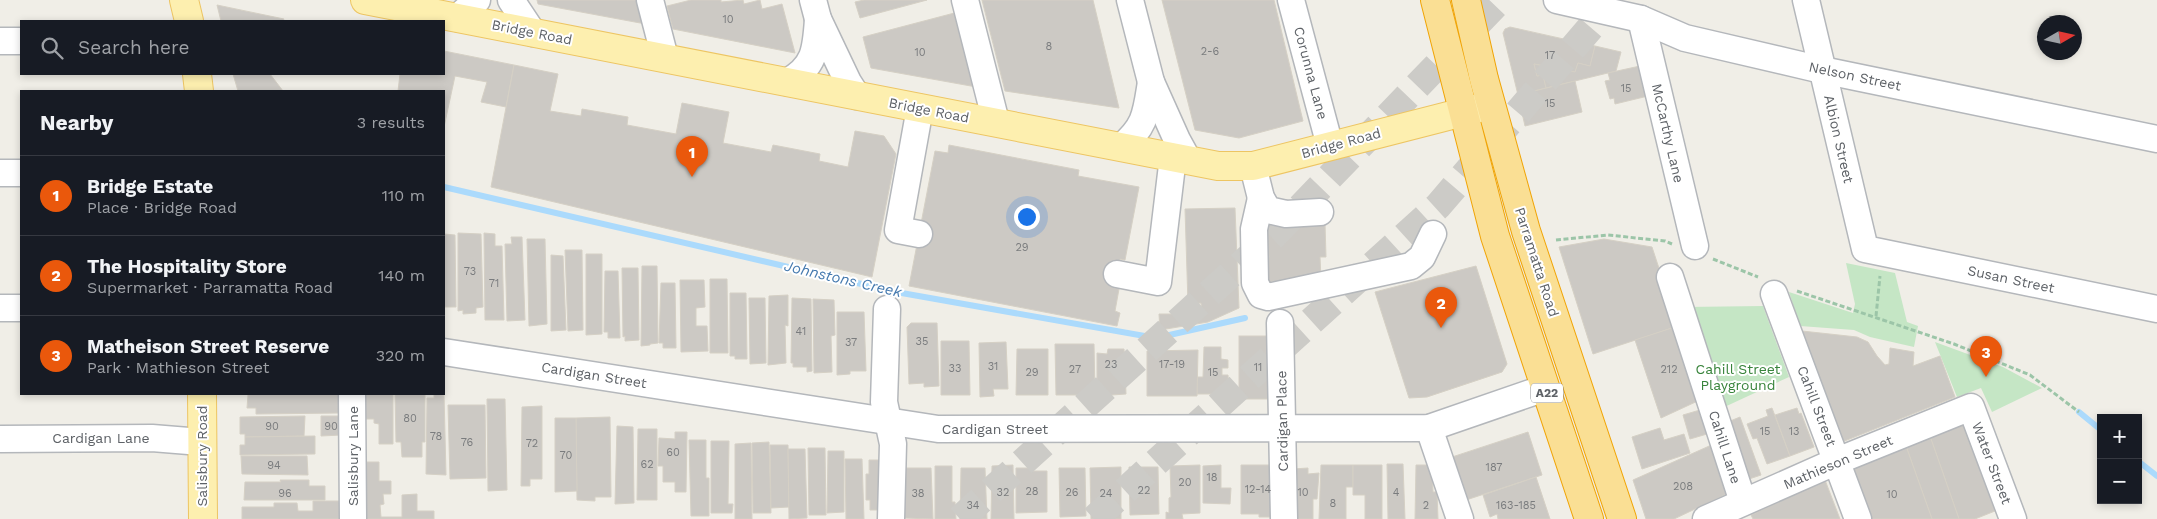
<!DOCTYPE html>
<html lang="en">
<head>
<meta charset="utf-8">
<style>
	:root { --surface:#171b24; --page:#20242c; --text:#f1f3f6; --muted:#9ea1a6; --line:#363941; --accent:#ea580c }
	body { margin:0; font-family:"Work Sans",sans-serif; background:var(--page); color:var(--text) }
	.controls { position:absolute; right:15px; bottom:15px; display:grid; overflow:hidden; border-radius:0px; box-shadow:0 2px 8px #0003 }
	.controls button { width:45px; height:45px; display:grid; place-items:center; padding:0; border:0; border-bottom:1px solid var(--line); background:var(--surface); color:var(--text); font:25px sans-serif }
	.compass { position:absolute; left:2037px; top:15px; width:45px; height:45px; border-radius:50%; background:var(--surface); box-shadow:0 2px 8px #0003; rotate:81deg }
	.you { position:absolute; left:1026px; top:216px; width:18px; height:18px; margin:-12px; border:4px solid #fff; border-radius:50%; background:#1a73e8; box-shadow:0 0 0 8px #1a73e833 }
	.badge { display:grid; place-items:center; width:32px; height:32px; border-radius:50%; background:var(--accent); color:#fff; font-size:16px; font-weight:700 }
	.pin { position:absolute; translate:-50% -41px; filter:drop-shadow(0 1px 2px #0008) }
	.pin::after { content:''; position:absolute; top:26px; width:18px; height:15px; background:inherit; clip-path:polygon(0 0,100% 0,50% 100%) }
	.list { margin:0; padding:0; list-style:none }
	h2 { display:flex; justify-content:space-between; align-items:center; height:65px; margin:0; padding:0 20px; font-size:21px }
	h2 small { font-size:16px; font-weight:400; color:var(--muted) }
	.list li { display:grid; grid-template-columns:32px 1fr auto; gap:15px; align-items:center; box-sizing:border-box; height:80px; padding:0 20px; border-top:1px solid var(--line) }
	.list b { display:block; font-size:19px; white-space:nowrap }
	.list p { margin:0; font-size:16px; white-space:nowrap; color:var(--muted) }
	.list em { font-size:16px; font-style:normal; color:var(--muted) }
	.icon { flex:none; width:28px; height:28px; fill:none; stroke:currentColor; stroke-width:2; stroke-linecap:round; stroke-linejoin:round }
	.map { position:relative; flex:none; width:2157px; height:519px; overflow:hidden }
	.search { position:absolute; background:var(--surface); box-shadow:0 2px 8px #0003; left:20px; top:20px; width:425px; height:55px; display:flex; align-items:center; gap:12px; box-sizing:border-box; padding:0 18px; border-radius:0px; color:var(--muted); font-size:19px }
	.panel { position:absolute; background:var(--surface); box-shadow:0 2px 8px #0003; left:20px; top:90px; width:425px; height:305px; border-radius:0px }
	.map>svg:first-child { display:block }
</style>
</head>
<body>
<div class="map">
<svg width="2157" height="519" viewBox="0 0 2157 519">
	<rect width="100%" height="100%" fill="#f0eee7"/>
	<g fill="#c5e6c5">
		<polygon points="1846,263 1895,273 1907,322 1918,326 1914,347 1870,337 1854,330 1800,326 1789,292 1853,313 1855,304"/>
		<polygon points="1763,306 1789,377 1718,410 1685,307"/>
		<polygon points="1935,342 2003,367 2042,388 1992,412 1981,388 1957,397"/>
	</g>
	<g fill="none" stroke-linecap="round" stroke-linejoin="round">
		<g stroke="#abdafc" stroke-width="6">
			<polyline points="444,187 896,292 1156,338 1245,318"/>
			<polyline points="2079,412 2101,430"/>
			<polyline points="2138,461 2157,476"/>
		</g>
	</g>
	<g fill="#ccc9c4" stroke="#d5d0c5">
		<polygon points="537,0 645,0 651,25 538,4"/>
		<polygon points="691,0 721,0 721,2 743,0 744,4 760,0 762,9 782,4 795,53 673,29 667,6"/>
		<polygon points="864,0 927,0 860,18 855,2"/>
		<polygon points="982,0 1093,0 1119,108 1005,91"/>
		<polygon points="1162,0 1274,0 1303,121 1239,138 1195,130"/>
		<polygon points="217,5 284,19 283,21 221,21"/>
		<polygon points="962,11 982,88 871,68 863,37"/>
		<polygon points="1510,27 1595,46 1590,66 1578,63 1575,72 1534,64 1537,76 1543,75 1546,88 1518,95 1503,33 1505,29"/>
		<polygon points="1595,46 1621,52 1616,71 1546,88 1543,75 1537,76 1534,64 1575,72 1578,63 1590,66"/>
		<polygon points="444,51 514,65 506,107 481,102 487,82 455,76 444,127 444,91 398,91 400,74 444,74"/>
		<polygon points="514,65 558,74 550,111 581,116 582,109 628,117 627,125 676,134 682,103 729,112 723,143 771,152 773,145 820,154 819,161 848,167 855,131 884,136 896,154 872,277 491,187"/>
		<polygon points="1640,66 1648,96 1615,104 1614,98 1610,99 1605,81 1610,80 1608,73"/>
		<polygon points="233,74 270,74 283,91 238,91"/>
		<polygon points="1575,81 1582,112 1525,126 1518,95"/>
		<polygon points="949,145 1079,170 1078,176 1139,187 1125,260 1120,259 1114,288 1119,289 1115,311 1120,313 1117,326 909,286 935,151 948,153"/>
		<polygon points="1235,208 1239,308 1208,322 1160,330 1159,314 1184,314 1202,310 1201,303 1188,304 1185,209"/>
		<polygon points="1325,223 1326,257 1320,257 1321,280 1264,282 1262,230 1294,229 1294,224"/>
		<polygon points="458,233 481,234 483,307 476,308 476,313 463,314 463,310 458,311"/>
		<polygon points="484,233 495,234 495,246 502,246 504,320 485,320"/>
		<polygon points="444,234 455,235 456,307 444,307"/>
		<polygon points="511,237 522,237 525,320 507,321 505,244 512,244"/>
		<polygon points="527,239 545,239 547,324 529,326"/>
		<polygon points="1604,239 1652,247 1678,326 1593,354 1559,247"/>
		<polygon points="565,250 582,250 583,330 568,331"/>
		<polygon points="586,254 602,254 602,334 586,335"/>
		<polygon points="551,255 563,256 566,330 551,331"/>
		<polygon points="642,266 657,266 658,343 650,344 650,345 641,346"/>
		<polygon points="1476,266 1507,364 1502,372 1427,397 1409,398 1375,292"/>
		<polygon points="622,268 638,268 639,340 625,341 625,336 623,337"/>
		<polygon points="605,271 618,271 620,338 608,338 608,332 604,332"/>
		<polygon points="710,279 727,279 728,353 710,353"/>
		<polygon points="680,280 704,280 705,307 696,308 696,326 707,326 708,351 681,352"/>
		<polygon points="661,283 675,283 676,348 663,348 663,343 659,343"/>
		<polygon points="730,293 746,293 747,359 735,359 735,356 730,356"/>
		<polygon points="788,295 788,326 785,325 786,363 768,365 769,296"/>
		<polygon points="749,298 765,298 766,363 750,364"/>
		<polygon points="792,298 811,299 812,371 807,372 807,367 793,367 793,363 791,363"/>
		<polygon points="813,299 834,300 835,335 831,336 832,372 814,373"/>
		<polygon points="837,312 864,312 866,371 850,371 850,374 837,375"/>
		<polygon points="911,323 937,323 939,386 924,387 924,383 909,384 907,327"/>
		<polygon points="1678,326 1702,399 1661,418 1635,340"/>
		<polygon points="1802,331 1857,337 1868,342 1877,356 1885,365 1889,364 1890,348 1914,352 1913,366 1940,356 1955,397 1842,442"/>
		<rect x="1239" y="336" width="37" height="63"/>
		<polygon points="941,341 969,341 970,395 941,395"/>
		<polygon points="1006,342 1008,389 993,389 994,396 980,397 979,343"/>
		<polygon points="1055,344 1094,344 1095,395 1056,395"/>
		<polygon points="1204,347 1221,347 1221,359 1228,360 1228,368 1222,368 1222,375 1228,375 1229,394 1197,394 1197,377 1203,377"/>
		<polygon points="1017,349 1048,349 1048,395 1016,395"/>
		<polygon points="1108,349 1124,349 1126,394 1097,396 1097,353 1107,354"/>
		<polygon points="1198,350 1197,396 1147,396 1147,351"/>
		<polygon points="256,394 340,394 340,413 256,414 256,408 247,408 248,395"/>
		<polygon points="365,394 393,394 393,444 379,444 379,424 374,423 374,419 365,419"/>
		<polygon points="395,394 425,394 425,442 422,442 422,457 402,457 401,442 396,442"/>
		<polygon points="434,394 444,394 446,475 426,474 427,398 434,398"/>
		<polygon points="487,399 505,399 507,490 488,491"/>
		<polygon points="448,405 485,405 486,478 450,479"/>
		<polygon points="542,406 542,479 530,479 530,486 521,486 522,407"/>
		<polygon points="1772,408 1790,456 1767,464 1757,438 1753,439 1747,424 1768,416 1766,410"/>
		<polygon points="1797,408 1799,414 1801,413 1814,447 1790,456 1775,415"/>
		<polygon points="1700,410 1707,434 1690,439 1683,415"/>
		<polygon points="305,416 304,436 245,437 245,434 240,434 240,417"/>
		<polygon points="321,416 341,416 341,435 321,436"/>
		<polygon points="610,417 611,497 595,497 595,501 577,500 576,418"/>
		<polygon points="1740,417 1761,475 1743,481 1723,424"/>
		<polygon points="555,418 576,418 577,491 555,492"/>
		<polygon points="1964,422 1995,511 1975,519 1959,519 1930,436"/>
		<polygon points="617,426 633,427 634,503 615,504"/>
		<polygon points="1660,428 1664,440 1684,434 1690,453 1642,469 1632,437"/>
		<polygon points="638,429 657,429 657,500 637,500"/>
		<polygon points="675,432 687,432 686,492 675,492 675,482 663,482 663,466 658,466 659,438 675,439"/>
		<polygon points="1528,432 1542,475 1460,502 1446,459"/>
		<polygon points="315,436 315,454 240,455 240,445 245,445 245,437"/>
		<polygon points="1930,436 1959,519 1932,519 1906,446"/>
		<polygon points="689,440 706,440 706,478 709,478 709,516 691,516"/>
		<polygon points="711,441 729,441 728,504 733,504 732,513 711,513"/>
		<polygon points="769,442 771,513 753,513 752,443"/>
		<polygon points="751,443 752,519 735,519 735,444"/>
		<polygon points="1716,443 1733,491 1674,519 1646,519 1633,480"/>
		<polygon points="770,445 788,445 789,507 771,508"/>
		<polygon points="1906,446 1932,519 1870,519 1851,468"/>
		<polygon points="808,448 825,448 826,515 809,515"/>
		<polygon points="788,449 805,449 807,518 789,519"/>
		<polygon points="828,451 844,451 844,512 827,513"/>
		<polygon points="241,456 307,456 308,475 242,474"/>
		<polygon points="845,459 862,459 864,519 846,519"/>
		<polygon points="869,460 883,460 887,510 870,510 870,500 866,500 866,474 869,474"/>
		<polygon points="363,462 379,462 379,481 391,481 391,494 383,494 384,504 380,505 381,517 402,517 402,495 417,494 417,511 434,511 434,519 363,519"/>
		<polygon points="1387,464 1403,464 1405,519 1388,519"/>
		<polygon points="1013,465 1014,519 991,519 992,466"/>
		<polygon points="1200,465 1200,513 1182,514 1183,519 1166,519 1166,512 1169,513 1169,498 1171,497 1170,466"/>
		<polygon points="1221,465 1221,488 1231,488 1230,504 1203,503 1203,466"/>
		<polygon points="1241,465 1274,465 1275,517 1259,517 1259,514 1241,514"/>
		<polygon points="1321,465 1353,465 1353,487 1346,487 1346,519 1319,519"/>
		<polygon points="1353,465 1382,465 1382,519 1365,519 1365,495 1353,495"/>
		<polygon points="1416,465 1432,465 1433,492 1437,492 1438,519 1415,519"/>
		<polygon points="935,466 952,466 952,502 955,502 956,519 935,519"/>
		<polygon points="1121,467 1121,519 1091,519 1090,468"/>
		<polygon points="1129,467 1158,467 1159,514 1130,515"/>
		<polygon points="903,468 931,468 933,519 904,518"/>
		<polygon points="961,468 985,468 987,519 960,519"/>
		<polygon points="1016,468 1031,468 1031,471 1047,471 1047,512 1016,513"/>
		<polygon points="1059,468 1085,468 1086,516 1060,517"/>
		<polygon points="1308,468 1308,474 1319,473 1317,499 1313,499 1313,519 1289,519 1293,469"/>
		<polygon points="1536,477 1550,519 1498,519 1497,514 1490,517 1483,495"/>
		<polygon points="280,480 309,480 309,486 325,486 325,500 244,500 245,482 281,482"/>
		<polygon points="1825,480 1840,519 1753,519 1751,515"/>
		<polygon points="313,501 342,501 342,519 242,519 242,507 274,507 274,503 297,503 298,511 313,511"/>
	</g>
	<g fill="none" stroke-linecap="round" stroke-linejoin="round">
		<g stroke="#cccbc7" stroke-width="28" stroke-dasharray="28 14" stroke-linecap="butt">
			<polyline points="960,519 1274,235 1500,0"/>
			<polyline points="1094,519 1438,206 1614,0"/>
		</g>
		<g stroke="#b4b7bb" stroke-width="29">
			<g id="minor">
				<polyline points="511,0 533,33"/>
				<polyline points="650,0 665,58"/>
				<polyline points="813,0 818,19 848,82 857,96"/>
				<polyline points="965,0 996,122"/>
				<polyline points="1130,0 1151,82 1177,140 1188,160"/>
				<polyline points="1291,0 1330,146"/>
				<polyline points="1557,0 1641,19 1685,38 1822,70 2157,139"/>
				<polyline points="1806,0 1865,249 2157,309"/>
				<polyline points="457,18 477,0"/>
				<polyline points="1641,19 1695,246"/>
				<polyline points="0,41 21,41"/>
				<path d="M787 82C815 67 816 49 818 19"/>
				<path d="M1121 147C1146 126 1146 113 1151 82"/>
				<polyline points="1253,166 1261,198 1268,210 1286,214 1320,212"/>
				<polyline points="0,173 21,173"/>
				<polyline points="1261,198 1254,229 1255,283 1261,295 1268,297 1411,266 1422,257 1433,234"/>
				<polyline points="919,234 898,230 920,108"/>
				<polyline points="1117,274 1158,282 1173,157"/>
				<polyline points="1670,277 1743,502"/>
				<polyline points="1774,294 1858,519"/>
				<polyline points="0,308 21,308"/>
				<polyline points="887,309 884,402 893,444 891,519"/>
				<polyline points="1280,323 1284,519"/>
				<polyline points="444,352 938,429 1429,428 1545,388"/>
				<polyline points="352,394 353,519"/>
				<polyline points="1429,428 1460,519"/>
				<polyline points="0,439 152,438 201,442"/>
				<polyline points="1706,519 1837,461 1971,407 2013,519"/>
			</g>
		</g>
		<g stroke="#edc563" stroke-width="30">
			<g id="major">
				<polyline points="184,0 189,21"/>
				<polyline points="365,0 1218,166 1253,166 1487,106"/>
				<polyline points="197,74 199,91"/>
				<polyline points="202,394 203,519"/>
			</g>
		</g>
		<g stroke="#f0a407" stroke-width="30">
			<g id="highway">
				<polyline points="1435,0 1495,236 1589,519"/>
				<polyline points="1466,0 1484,79 1526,231 1622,519"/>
			</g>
		</g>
		<g stroke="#9cc5a8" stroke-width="3" stroke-dasharray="5 2.5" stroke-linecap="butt">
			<polyline points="1556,240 1608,235 1665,241 1672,244"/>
			<polyline points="1713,259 1758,277"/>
			<polyline points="1797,291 1954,344 2030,375 2079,412"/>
			<polyline points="1876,316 1880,276"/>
		</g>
		<use href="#minor" stroke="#fff" stroke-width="26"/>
		<use href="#major" stroke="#fdefaf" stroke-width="28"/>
		<use href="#highway" stroke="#fadf94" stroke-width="28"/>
	</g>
	<g text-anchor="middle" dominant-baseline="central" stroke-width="4" stroke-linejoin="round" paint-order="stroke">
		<g font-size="11" fill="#7a7c7e">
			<text x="728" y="19">10</text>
			<text x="1049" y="46">8</text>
			<text x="1210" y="51">2-6</text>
			<text x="920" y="52">10</text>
			<text x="1550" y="55">17</text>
			<text x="1626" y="88">15</text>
			<text x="1550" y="103">15</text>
			<text x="1022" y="247">29</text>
			<text x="470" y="271">73</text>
			<text x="494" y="283">71</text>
			<text x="801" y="331">41</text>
			<text x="922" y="341">35</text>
			<text x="851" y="342">37</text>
			<text x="1111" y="364">23</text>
			<text x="1172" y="364">17-19</text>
			<text x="993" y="366">31</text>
			<text x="1258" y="367">11</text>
			<text x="955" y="368">33</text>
			<text x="1075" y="369">27</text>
			<text x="1669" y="369">212</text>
			<text x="1032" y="372">29</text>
			<text x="1213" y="372">15</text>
			<text x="410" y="418">80</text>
			<text x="272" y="426">90</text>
			<text x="331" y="426">90</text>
			<text x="1765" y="431">15</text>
			<text x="1794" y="431">13</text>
			<text x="436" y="436">78</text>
			<text x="467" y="442">76</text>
			<text x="532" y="443">72</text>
			<text x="673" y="452">60</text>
			<text x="566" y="455">70</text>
			<text x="647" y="464">62</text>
			<text x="274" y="465">94</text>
			<text x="1494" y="467">187</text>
			<text x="1212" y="477">18</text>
			<text x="1185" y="482">20</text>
			<text x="1683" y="486">208</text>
			<text x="1258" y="489">12-14</text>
			<text x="1144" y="490">22</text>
			<text x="1032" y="491">28</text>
			<text x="1003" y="492">32</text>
			<text x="1072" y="492">26</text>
			<text x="1303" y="492">10</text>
			<text x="1396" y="492">4</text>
			<text x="285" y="493">96</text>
			<text x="918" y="493">38</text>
			<text x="1106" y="493">24</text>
			<text x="1892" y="494">10</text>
			<text x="1333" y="503">8</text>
			<text x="973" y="505">34</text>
			<text x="1426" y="505">2</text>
			<text x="1516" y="505">163-185</text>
		</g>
		<rect fill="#fff" stroke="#8e9195" stroke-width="1" x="1531" y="383.5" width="32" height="19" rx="4"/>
		<g font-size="12" font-weight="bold" fill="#5e6267">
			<text x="1547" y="393">A22</text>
		</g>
		<g font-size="14" fill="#5e6267" stroke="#fff">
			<text transform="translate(532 32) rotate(11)">Bridge Road</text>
			<text transform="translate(1311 73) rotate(75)">Corunna Lane</text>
			<text transform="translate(1855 76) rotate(12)">Nelson Street</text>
			<text transform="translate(929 110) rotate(11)">Bridge Road</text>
			<text transform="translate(1668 133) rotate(77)">McCarthy Lane</text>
			<text transform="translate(1839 139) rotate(77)">Albion Street</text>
			<text transform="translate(1341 143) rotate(-15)">Bridge Road</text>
			<text transform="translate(1537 262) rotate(72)">Parramatta Road</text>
			<text transform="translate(2011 279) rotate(12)">Susan Street</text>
			<text transform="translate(594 375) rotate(9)">Cardigan Street</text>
			<text transform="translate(1817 406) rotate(69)">Cahill Street</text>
			<text transform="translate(1282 421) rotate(-91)">Cardigan Place</text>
			<text x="995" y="429">Cardigan Street</text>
			<text x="101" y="438">Cardigan Lane</text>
			<text transform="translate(1725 447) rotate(72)">Cahill Lane</text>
			<text transform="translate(202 456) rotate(-90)">Salisbury Road</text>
			<text transform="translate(353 456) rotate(-90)">Salisbury Lane</text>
			<text transform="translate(1838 462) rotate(-23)">Mathieson Street</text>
			<text transform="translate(1992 463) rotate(69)">Water Street</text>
		</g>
		<g font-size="14" fill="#38843b" stroke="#fff">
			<text x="1738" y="369">Cahill Street<tspan x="1738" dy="16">Playground</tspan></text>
		</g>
		<g font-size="15" font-style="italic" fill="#467aaf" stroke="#fff">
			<text transform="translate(843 279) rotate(13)">Johnstons Creek</text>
		</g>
	</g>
</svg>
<div class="controls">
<button>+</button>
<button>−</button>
</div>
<svg class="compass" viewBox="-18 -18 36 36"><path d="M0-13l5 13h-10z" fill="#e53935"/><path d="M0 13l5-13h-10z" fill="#9ea1a6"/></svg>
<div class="you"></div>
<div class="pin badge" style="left:692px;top:177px">1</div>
<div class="pin badge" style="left:1441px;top:328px">2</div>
<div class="pin badge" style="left:1986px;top:377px">3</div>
<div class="search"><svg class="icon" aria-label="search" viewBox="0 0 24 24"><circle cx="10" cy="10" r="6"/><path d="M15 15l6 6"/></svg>Search here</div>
<section class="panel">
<h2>Nearby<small>3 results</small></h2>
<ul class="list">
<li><span class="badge">1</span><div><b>Bridge Estate</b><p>Place · Bridge Road</p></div><em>110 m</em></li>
<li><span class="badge">2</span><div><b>The Hospitality Store</b><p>Supermarket · Parramatta Road</p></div><em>140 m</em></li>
<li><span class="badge">3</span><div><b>Matheison Street Reserve</b><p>Park · Mathieson Street</p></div><em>320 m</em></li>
</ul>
</section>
</div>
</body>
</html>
